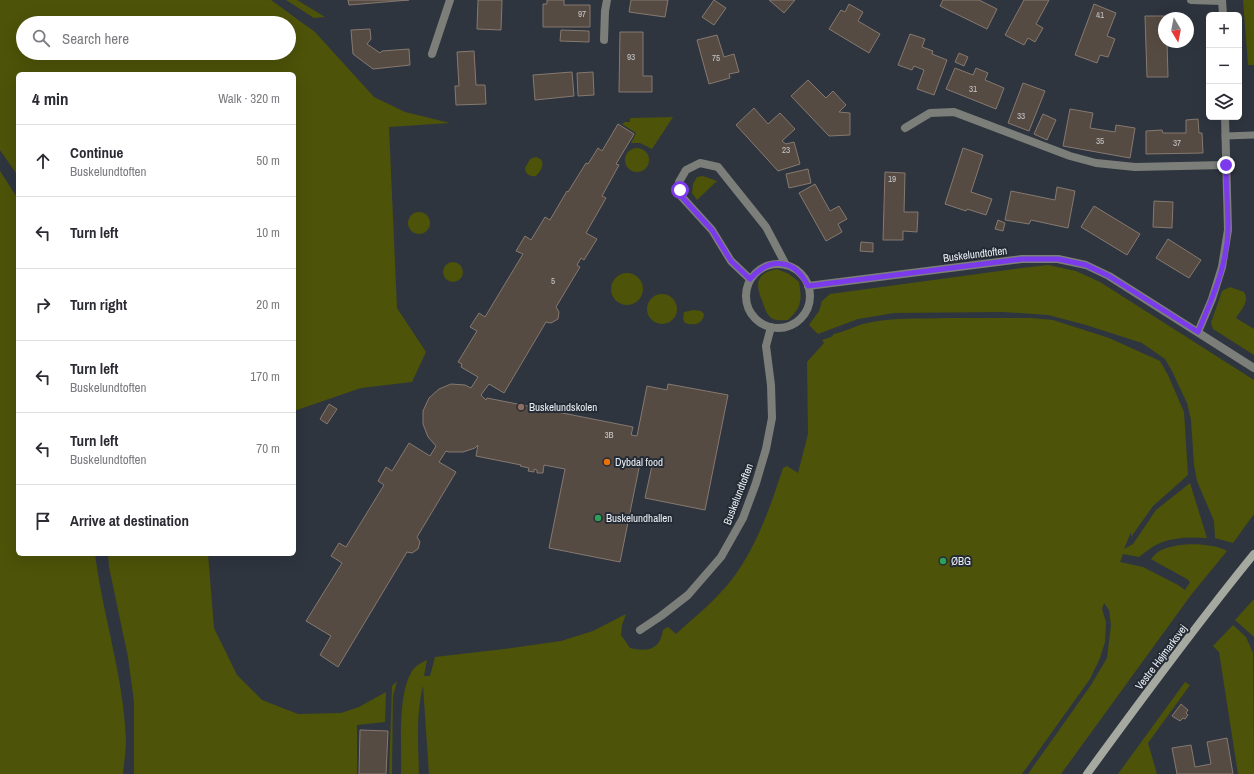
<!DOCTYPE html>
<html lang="en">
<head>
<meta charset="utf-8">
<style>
	:root { --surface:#fff; --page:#f7f7f7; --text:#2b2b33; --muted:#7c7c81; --line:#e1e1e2 }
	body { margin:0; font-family:"Archivo Narrow",sans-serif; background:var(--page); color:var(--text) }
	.controls { position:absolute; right:12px; top:12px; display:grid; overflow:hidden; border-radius:6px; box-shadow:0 4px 16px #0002 }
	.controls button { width:36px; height:36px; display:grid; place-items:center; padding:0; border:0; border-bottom:1px solid var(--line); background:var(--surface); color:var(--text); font:20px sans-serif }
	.compass { position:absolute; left:1158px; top:12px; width:36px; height:36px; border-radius:50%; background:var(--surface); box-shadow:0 4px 16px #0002; rotate:170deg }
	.stop { position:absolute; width:12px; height:12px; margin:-9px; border:3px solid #7c3aed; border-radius:50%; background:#fff }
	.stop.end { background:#7c3aed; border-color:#fff; box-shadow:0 1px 4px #0008 }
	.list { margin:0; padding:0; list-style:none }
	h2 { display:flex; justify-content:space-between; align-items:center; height:52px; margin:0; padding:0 16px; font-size:17px }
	h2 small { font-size:13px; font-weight:400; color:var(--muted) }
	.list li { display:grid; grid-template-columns:26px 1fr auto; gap:12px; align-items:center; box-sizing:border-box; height:72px; padding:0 16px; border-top:1px solid var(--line) }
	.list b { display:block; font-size:15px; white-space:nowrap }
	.list p { margin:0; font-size:13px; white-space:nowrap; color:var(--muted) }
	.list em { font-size:13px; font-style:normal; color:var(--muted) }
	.icon { flex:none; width:22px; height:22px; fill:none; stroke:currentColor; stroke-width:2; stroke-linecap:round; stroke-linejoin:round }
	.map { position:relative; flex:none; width:1254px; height:774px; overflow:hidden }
	.search { position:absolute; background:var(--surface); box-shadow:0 4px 16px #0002; left:16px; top:16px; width:280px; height:44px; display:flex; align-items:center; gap:10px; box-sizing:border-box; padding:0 14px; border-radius:22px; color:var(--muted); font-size:15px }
	.panel { position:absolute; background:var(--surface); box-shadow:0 4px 16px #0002; left:16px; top:72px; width:280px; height:484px; border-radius:6px }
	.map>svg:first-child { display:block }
</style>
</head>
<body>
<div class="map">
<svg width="1254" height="774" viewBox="0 0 1254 774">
	<rect width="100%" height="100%" fill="#2f353f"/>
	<g fill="#4d5308" fill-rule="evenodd">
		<path d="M0 0H271L315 32 374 97 405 112 450 123 389 127 397 308 426 352 412 382 361 388 294 411V74H18V176L0 150ZM23 23H289V53H23Z"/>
		<polygon points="286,0 297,0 325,17 314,18"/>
		<polygon points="1243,0 1254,0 1254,65 1248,65"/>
		<polygon points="673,117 652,149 640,143 631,143 636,133 622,124 625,122 630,122 630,118"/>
		<circle cx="637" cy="160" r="12"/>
		<path d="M536 157C547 160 542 170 536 176 530 177 525 174 525 168L530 159Z"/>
		<path d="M0 171 18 199V554H95C103 617 124 677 126 741 126 751 124 763 123 774H0Z"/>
		<polygon points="703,176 717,181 697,200 692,193 693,184 697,177"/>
		<circle cx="419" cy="223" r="11"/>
		<circle cx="453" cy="272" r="10"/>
		<polygon points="1048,265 1076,271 1100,282 1254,380 1254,514 1233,543 1215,538 1214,521 1197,481 1194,465 1191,420 1187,403 1172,371 1165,359 1142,343 1086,325 1048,315 1003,312 894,313 858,319 818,334 809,325 819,311 822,301 830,294 1022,268"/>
		<path d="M777 269 789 274 799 282C802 300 802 307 788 320 783 320 777 321 773 319 767 316 765 309 763 303 755 285 755 273 777 269Z"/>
		<circle cx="627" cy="289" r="16"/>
		<path d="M1230 287 1244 292C1250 301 1241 310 1236 318L1254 329V355L1213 329 1211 323 1222 291Z"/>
		<circle cx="662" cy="309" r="15"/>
		<path d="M694 310 701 311 704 314C703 324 694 326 685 323L683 319 684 312Z"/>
		<path d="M948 318H1031L1053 320 1109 338 1160 361 1168 375 1184 412 1188 475 1153 506 1131 537V532L1124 549 1133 544 1156 510 1190 483 1207 538C1190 537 1170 537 1154 546 1149 549 1144 553 1139 557L1123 554 1120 562 1143 567 1178 585 1185 590 1190 582 1187 579 1156 562 1151 559C1153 557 1155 554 1158 552 1174 542 1210 542 1227 551L1191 595 1061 774H1028L1091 685 1107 658 1111 625 1109 610 1104 603 1102 609 1106 622 1105 642 1100 658 1090 679 1022 774H429L423 686C416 714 418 744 419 774H401C402 745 397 696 412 671 416 665 421 663 427 660L424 676H430L435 657 504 649 561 641 593 631 626 614 622 625 621 635 630 648C648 652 660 650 663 630L668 627 676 634C696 616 717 599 733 578 757 546 771 505 783 468L787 466 798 473 808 434 807 362 824 343 822 340 831 337 834 334C844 332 853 327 863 324 890 317 920 319 948 318Z"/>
		<polygon points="108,554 208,554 214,628 237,675 262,700 298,714 341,713 359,707 386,692 385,722 357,725 357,774 134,774 134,702 128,657 109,567"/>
		<polygon points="1254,599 1254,637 1235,620"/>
		<polygon points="1233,625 1246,637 1253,653 1254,774 1238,774 1219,652 1213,646"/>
		<polygon points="397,681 393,696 392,774 389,774 392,686"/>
		<polygon points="1185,682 1190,685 1148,743 1157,774 1118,774"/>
	</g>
	<g fill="#554b42" stroke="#857970">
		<polygon points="348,0 409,0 349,5"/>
		<polygon points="478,0 502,0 501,30 477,29"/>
		<polygon points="547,0 564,0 564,5 590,5 590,27 543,27 543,4 547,4"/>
		<polygon points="631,0 668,0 665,17 629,12"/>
		<polygon points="714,0 726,8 714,25 702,17"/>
		<polygon points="769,0 795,0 784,13"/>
		<polygon points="943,0 979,0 997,9 987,29 940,6"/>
		<polygon points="1024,0 1049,0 1036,24 1043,28 1035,42 1028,38 1024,45 1005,35"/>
		<polygon points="849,4 863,12 858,21 880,34 869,53 829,29 841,10 845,12"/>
		<polygon points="1094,4 1116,13 1107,36 1115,39 1108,57 1100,55 1097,63 1075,55"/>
		<polygon points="1145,16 1166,16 1166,18 1164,18 1164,42 1167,42 1168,77 1147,77"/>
		<polygon points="370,29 371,39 367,44 380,53 382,51 409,49 410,65 373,69 353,54 351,30"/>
		<polygon points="561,30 589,31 589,42 560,41"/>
		<polygon points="620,32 643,32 643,76 652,76 652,92 619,92"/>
		<polygon points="910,34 925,39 922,47 933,51 932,54 947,60 934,95 917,89 924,70 914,66 912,70 898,65"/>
		<polygon points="717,35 724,57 734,54 739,72 729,74 730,78 709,84 697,40"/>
		<polygon points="474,51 476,85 485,85 486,104 456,105 455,86 459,86 457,52"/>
		<polygon points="959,53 968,57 964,66 955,62"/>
		<polygon points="955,68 973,75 976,68 988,73 985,80 1004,88 996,109 946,89"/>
		<polygon points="572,72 574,96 535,100 533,75"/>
		<polygon points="593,72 594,95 578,96 577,73"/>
		<polygon points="808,80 826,98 833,91 846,105 839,112 850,113 850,135 829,136 791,96"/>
		<polygon points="1023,83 1045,91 1029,131 1008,123"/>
		<polygon points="754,108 768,124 780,113 795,129 782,141 786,144 794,142 800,164 778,171 736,125"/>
		<polygon points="1070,109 1093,113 1090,128 1115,132 1116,125 1135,128 1130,158 1063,146"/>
		<polygon points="1043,114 1056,120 1047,140 1034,134"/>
		<polygon points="1198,119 1199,133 1202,133 1203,153 1146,154 1146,131 1162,130 1163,133 1186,133 1186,120"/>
		<polygon points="618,124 634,134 616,164 619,165 602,196 606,198 586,233 597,239 584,260 581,258 577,265 580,267 556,307 559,312 558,319 551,323 546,322 504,393 489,384 481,395 486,400 487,398 633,427 631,435 637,436 647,386 667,390 668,384 728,395 705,510 645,498 653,461 641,458 620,562 549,548 565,469 544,465 543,473 537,473 537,470 534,469 534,472 528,471 529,468 520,466 521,465 476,456 478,445 475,448 463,452 449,452 446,451 439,462 456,472 417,537 420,542 418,549 412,553 407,552 338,667 320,655 331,636 306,621 342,563 331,556 339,543 346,547 384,485 378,481 386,467 392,471 409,443 430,456 436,446 428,437 423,424 423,411 429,398 439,389 451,384 465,385 471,388 478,377 461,367 462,364 458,362 477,331 470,327 479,313 485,317 523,254 516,251 525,236 531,240 545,217 550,220 567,191 568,192 586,163 588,164 598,148 602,151"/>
		<polygon points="963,148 983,155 971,192 992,199 986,215 967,209 966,211 945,204"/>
		<polygon points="808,169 811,183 789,188 786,174"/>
		<polygon points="885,172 905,173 904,212 918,212 917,232 903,231 903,240 883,240"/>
		<polygon points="815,184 830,211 839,206 847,219 838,224 842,232 826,241 799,193"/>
		<polygon points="1057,187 1075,191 1068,228 1031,220 1029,224 1005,220 1011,191 1055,200"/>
		<polygon points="1154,201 1173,202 1172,228 1153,227"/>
		<polygon points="1094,206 1140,234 1127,255 1081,227"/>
		<polygon points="998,220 1005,223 1003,231 995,229"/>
		<polygon points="1168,239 1201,260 1189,278 1156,258"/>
		<polygon points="861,242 873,243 873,252 860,251"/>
		<polygon points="329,404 337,409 327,424 320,419"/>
		<polygon points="1181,704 1188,710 1186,713 1188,715 1185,719 1183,718 1180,721 1172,716"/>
		<polygon points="360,730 388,731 386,774 359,774"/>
		<polygon points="1227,738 1233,774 1177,774 1172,748 1191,745 1195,767 1211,764 1207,742"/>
	</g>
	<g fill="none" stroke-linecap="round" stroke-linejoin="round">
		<polyline stroke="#7c7f79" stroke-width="7" points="1225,136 1254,135"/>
		<g stroke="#7c7f79" stroke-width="8">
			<polyline points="1191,0 1222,1"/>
			<polyline points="1222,0 1223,15"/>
			<polyline points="604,40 605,11 607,0"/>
			<polyline points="432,54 450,0"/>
			<polyline points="905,128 930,113 954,112 1070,156 1096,163 1135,167 1225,165"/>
			<circle cx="778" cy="296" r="32"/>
			<polyline points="750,279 731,261 712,230 681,196 679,182 686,170 700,163 718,167 766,227 786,265"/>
			<polyline points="808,286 1022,259 1058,259 1086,265 1109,276 1254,368"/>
			<polyline points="1198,332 1212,299 1222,267 1228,230 1225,117"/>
			<polyline points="640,630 661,616 688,595 721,557 743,518 756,483 766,449 772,418 771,385 766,346 771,327"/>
		</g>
		<path stroke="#a5a9a0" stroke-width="8" d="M1087 774C1141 700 1196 625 1254 554"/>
	</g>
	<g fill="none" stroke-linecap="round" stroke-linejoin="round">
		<path stroke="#7c3aed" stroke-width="5" d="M680 190 681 196 712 230 731 261 750 279C770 256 795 259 808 286L1022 259H1058L1086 265 1109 276 1198 332C1212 299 1227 266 1228 229 1228 208 1226 186 1226 165"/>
	</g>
	<circle fill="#8d6e63" stroke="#252b35" stroke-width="1.5" cx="521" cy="407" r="4"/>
	<circle fill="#e8710a" stroke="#252b35" stroke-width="1.5" cx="607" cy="462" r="4"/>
	<g fill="#2e9e5b" stroke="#252b35" stroke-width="1.5">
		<circle cx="598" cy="518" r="4"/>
		<circle cx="943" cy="561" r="4"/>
	</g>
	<g text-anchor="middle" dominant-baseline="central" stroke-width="4" stroke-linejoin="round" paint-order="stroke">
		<g font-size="9" fill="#c6c6c8">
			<text x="582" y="14">97</text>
			<text x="1100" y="15">41</text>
			<text x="631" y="57">93</text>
			<text x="716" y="58">75</text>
			<text x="973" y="89">31</text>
			<text x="1021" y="116">33</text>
			<text x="1100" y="141">35</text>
			<text x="1177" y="143">37</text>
			<text x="786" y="150">23</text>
			<text x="892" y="179">19</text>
			<text x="553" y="281">5</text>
			<text x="609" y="435">3B</text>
		</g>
		<g font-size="11" fill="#ebeff5" stroke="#252b35">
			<text transform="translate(975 254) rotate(-7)">Buskelundtoften</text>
			<text transform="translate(738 494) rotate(-69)">Buskelundtoften</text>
			<text transform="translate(1161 657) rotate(-53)">Vestre Højmarksvej</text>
		</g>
		<g font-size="11" fill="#ebeff5" stroke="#252b35" text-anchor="start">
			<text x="529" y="407">Buskelundskolen</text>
			<text x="615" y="462">Dybdal food</text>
			<text x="606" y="518">Buskelundhallen</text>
			<text x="951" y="561">ØBG</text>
		</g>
	</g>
</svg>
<div class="controls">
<button>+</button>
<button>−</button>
<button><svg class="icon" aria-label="layers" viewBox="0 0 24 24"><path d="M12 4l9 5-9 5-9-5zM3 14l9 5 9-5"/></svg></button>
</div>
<svg class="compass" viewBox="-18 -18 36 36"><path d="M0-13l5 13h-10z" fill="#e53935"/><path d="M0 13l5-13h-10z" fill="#7c7c81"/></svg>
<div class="stop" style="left:680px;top:190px"></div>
<div class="stop end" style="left:1226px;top:165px"></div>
<div class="search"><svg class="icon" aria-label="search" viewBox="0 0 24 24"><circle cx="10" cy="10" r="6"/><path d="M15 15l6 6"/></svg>Search here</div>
<section class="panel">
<h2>4 min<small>Walk · 320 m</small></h2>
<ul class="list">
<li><svg class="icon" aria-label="ahead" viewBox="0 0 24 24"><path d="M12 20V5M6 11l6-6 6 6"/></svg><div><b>Continue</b><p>Buskelundtoften</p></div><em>50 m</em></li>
<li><svg class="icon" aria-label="left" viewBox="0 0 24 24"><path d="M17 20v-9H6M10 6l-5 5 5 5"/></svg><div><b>Turn left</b></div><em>10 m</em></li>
<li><svg class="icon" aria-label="right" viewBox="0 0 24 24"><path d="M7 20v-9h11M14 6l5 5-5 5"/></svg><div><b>Turn right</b></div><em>20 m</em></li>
<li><svg class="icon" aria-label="left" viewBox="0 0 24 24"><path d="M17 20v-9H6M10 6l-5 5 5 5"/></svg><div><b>Turn left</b><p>Buskelundtoften</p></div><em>170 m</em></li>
<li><svg class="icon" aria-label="left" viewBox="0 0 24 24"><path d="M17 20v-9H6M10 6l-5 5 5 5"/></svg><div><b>Turn left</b><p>Buskelundtoften</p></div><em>70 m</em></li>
<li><svg class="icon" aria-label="arrive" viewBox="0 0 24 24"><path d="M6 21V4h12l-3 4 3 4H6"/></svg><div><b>Arrive at destination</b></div></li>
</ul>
</section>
</div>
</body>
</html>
